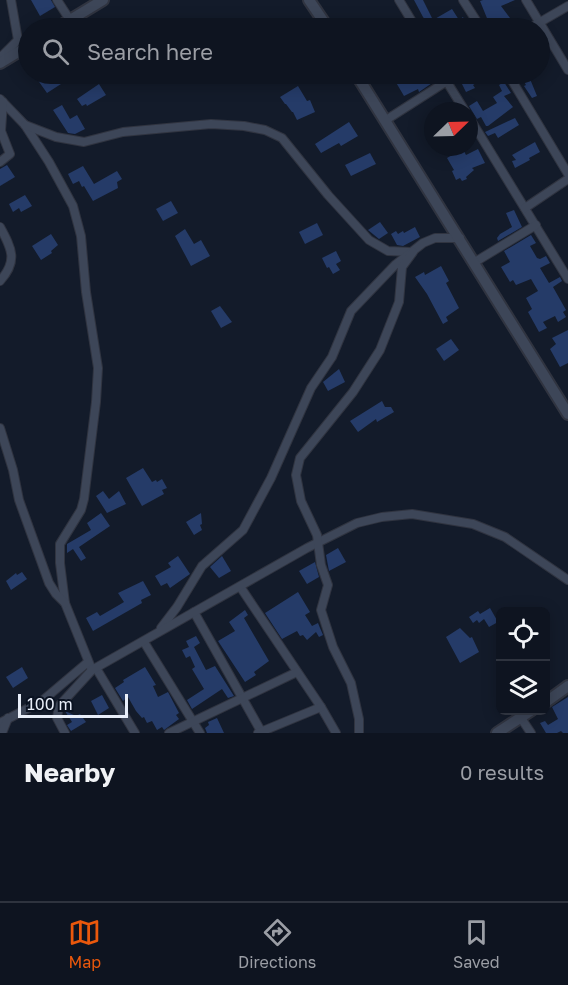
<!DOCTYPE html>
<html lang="en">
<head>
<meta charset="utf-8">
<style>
	:root { --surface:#0e1420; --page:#1c212d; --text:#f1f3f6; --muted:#9b9ea5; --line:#2e333e; --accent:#ea580c }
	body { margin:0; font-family:"Golos Text",sans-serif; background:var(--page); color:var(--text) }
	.controls { position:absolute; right:18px; bottom:18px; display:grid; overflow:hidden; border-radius:9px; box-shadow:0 3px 15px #0003 }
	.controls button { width:54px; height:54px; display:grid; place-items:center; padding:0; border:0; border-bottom:2px solid var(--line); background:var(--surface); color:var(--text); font:30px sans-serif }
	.compass { position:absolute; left:424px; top:102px; width:54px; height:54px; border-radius:50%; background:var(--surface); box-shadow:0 3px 15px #0003; rotate:67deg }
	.scale { position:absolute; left:18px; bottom:15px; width:110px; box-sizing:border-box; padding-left:6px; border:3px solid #e8eef9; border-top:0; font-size:16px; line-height:21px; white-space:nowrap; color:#e8eef9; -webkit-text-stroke:4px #0a1221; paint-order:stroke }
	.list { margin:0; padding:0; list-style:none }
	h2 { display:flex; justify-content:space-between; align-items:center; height:78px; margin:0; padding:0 24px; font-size:26px }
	h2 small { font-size:20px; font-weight:400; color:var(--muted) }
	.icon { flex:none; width:33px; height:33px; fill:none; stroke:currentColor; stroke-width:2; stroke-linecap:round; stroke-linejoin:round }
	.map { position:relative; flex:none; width:568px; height:733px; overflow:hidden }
	.search { position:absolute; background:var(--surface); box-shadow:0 3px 15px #0003; left:18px; right:18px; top:18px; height:66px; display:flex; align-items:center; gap:15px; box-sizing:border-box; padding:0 21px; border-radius:33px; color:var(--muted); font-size:22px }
	.sheet { height:168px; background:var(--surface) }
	nav { display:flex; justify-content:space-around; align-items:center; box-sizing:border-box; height:84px; border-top:2px solid var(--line); background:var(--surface); font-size:16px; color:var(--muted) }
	nav a { display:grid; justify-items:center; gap:3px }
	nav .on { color:var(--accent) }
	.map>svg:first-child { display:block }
</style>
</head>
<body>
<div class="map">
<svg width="568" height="733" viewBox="0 0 568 733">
	<rect width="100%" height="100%" fill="#131b2a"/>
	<g fill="#253b68">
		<polygon points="31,0 51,0 55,7 40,16"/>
		<polygon points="414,0 423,0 433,20 452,9 459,20 463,17 468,28 431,28 423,17"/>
		<polygon points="483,0 515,0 501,6 510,18 495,28 491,28 480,1"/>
		<polygon points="39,74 55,74 61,84 47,93 37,79 41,77"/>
		<polygon points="391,74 408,74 412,81 425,74 430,79 436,75 438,79 419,92 418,89 404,96"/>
		<polygon points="478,74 490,74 473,85 475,88 466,92 461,82"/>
		<polygon points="519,74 528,74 537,96 532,98 524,86 526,85"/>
		<polygon points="504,82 511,93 504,96 513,107 488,126 486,126 481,117 477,119 469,106 477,101 483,111 497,103 493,97 502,91 499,85"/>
		<polygon points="99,84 106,95 87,106 86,104 82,106 77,99"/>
		<polygon points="298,86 307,101 310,100 315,112 297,120 293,112 292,112 286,104 285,104 280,97"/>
		<polygon points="62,105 70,119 77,115 85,129 75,134 68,133 53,110"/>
		<polygon points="515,118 519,125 498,138 495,133 488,136 485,132"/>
		<polygon points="349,122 358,136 341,146 339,143 321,153 315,144"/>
		<polygon points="535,142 540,152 529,158 530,160 515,168 512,161 516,160 512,155"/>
		<polygon points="463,149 466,155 478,149 485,163 472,168 474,170 466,177 467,179 462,181 460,178 456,180 452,171 454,170 447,158"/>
		<polygon points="370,153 376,164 351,176 345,165"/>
		<polygon points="7,165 15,177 0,186 0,169"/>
		<polygon points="83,166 94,184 117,171 122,179 117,182 118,188 93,201 84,186 82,187 79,181 73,184 68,174"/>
		<polygon points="25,195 32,206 21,212 19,208 13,212 9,204"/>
		<polygon points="171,201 178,213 163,221 156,209"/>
		<polygon points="514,210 522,227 498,241 497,238 500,234 512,227 506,213"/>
		<polygon points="380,222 388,233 379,239 368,230"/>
		<polygon points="317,223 323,235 305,244 299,232"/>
		<polygon points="415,227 420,237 403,246 397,245 391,234 396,231 398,234 403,231 404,233"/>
		<polygon points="185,229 194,244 201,240 210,256 191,266 175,236"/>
		<polygon points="51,234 58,245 51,251 52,253 41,260 32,246"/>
		<polygon points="531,235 536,243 530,246 537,258 540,259 546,256 550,263 540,268 549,283 560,277 562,281 553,287 566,310 563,312 566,317 558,322 555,316 543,322 547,328 539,332 528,312 532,309 526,298 538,291 531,279 516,285 513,280 510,282 501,267 510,262 504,251"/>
		<polygon points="336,251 341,261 336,264 340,270 333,274 329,267 327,268 322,258"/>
		<polygon points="441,266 449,281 446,283 459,308 446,317 448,321 443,324 427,294 415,277 424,272 425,275"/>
		<polygon points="220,306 232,322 221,328 211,311"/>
		<polygon points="568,330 568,363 560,367 550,349 556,344 552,338"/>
		<polygon points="451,339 459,350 444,361 436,349"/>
		<polygon points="339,369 345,382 328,391 323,382"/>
		<polygon points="382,401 385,407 391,407 394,412 377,422 376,419 358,432 350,421"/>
		<polygon points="143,468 152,482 156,480 157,482 162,479 167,488 162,490 164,494 142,506 126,478"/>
		<polygon points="103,491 109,499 119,491 126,504 107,513 96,496"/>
		<polygon points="101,513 110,526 79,547 86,558 81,561 73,549 67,553 67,544 91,530 87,523"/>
		<polygon points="201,513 202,524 200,525 202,530 194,535 186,522"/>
		<polygon points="338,548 346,562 329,571 326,555"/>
		<polygon points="178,556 190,574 170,588 167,583 161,586 155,576 171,567 168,563"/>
		<polygon points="222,556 231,571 219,578 210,567"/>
		<polygon points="315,562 319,577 307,584 299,571"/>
		<polygon points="22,572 27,579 11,590 6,581 16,573 17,575"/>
		<polygon points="143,581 151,595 141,600 142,603 93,631 86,618 97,612 100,616 119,605 124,602 118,593"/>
		<polygon points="298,592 310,612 305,615 312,626 318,623 320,628 323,635 319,637 316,632 307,640 303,635 300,636 297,631 282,639 265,613"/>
		<polygon points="490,608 498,622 489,627 484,619 479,623 477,620 473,623 469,617 478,611 480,614"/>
		<polygon points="245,610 248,615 244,618 269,661 254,672 256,675 245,682 218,641 235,631 229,622"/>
		<polygon points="460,628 470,638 472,637 479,652 460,663 446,637"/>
		<polygon points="196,636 200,643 194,647 206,670 215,666 234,696 228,698 222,689 192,709 187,700 204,689 192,669 195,667 190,656 186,658 182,650 189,647 186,641"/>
		<polygon points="22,667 28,678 13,688 6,677"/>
		<polygon points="145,667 156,685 153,686 158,697 168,692 179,713 176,715 179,719 164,730 162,727 157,730 152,721 147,723 144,717 142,718 136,711 128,697 123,701 115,688 124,682 123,680"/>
		<polygon points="102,695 109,708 98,715 91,701"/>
		<polygon points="568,697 568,733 563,733 561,731 557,733 546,733 540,723 545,721 548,725 558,719 552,707"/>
		<polygon points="65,711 76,716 80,714 86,722 71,731 67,725 72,722"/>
		<polygon points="217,718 224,733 207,733 205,728 209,725 208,722"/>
	</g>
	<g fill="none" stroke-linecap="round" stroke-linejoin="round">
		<g stroke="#303440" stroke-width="10">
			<g id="street">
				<polyline points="57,0 70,20"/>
				<polyline points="399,0 416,28"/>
				<polyline points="463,0 481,28"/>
				<polyline points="526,0 568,70"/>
				<polyline points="530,28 568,6"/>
				<polyline points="0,58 18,40 11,0"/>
				<polyline points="442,74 465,111"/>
				<polyline points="508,74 568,174"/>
				<polyline points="0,99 25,125 49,162 73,206 81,236 86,292 98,368 96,402 84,499 81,510 60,544 60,563 65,603 92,670"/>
				<polyline points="469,117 568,279"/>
				<polyline points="386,120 458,74"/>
				<polyline points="25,125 56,137 84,142 123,132 211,124 244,126 265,130 282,138 328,195 369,240 388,251 411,252"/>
				<polyline points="0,162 10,154 1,131 3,102"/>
				<polyline points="525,208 568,179"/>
				<path d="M0 227C12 249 18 261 0 281"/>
				<polyline points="475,262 536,225"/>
				<polyline points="0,428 13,470 19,500 49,583 56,594 65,603"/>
				<polyline points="241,588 321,707 336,733"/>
				<polyline points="194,612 262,733"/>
				<polyline points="161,628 177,607 202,566 243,530 271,478 311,388 332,357 351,311 395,265 423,243 435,238 460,238"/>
				<polyline points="144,642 200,733"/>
				<polyline points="96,668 135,733"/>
				<polyline points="521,718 531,733"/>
				<polyline points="0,723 42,701 88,662"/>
				<polyline points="2,733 8,718"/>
				<polyline points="65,733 57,718 59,706 92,670 307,548 357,523 382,517 412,514 473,524 505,537 568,580"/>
				<polyline points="169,733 297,672"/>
				<polyline points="258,733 321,707"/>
				<polyline points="359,733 359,719 351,683 333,647 321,610 328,585 321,565 317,535 301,501 296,475 300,458 353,392 380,350 399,302 402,267 413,252"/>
			</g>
		</g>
		<g stroke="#303440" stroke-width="14">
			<g id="secondary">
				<polyline points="309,0 328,28"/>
				<polyline points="57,28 103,0"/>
				<polyline points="0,63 28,46"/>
				<polyline points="356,74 568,414"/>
				<polyline points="546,702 568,686"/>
				<polyline points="497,733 532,710"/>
			</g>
		</g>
		<use href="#street" stroke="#3d4658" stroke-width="8"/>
		<use href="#secondary" stroke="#3d4658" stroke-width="10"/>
	</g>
</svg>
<div class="controls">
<button><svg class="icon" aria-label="locate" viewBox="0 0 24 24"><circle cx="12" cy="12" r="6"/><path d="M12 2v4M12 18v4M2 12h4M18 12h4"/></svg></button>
<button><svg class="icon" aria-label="layers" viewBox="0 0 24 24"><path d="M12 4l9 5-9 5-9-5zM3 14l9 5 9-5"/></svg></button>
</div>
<svg class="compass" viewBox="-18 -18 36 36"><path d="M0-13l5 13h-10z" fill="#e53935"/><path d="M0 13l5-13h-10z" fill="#9b9ea5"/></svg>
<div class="scale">100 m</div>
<div class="search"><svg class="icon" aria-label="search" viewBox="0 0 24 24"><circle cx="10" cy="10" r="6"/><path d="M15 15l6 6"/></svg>Search here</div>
</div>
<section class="sheet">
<h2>Nearby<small>0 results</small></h2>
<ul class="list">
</ul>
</section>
<nav>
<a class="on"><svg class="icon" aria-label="map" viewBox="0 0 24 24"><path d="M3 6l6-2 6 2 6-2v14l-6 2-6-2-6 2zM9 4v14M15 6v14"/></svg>Map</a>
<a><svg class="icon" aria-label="directions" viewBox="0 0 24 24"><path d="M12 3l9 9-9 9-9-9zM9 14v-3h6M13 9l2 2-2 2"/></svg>Directions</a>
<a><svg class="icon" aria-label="saved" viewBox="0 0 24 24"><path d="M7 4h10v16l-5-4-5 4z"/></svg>Saved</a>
</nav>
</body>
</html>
